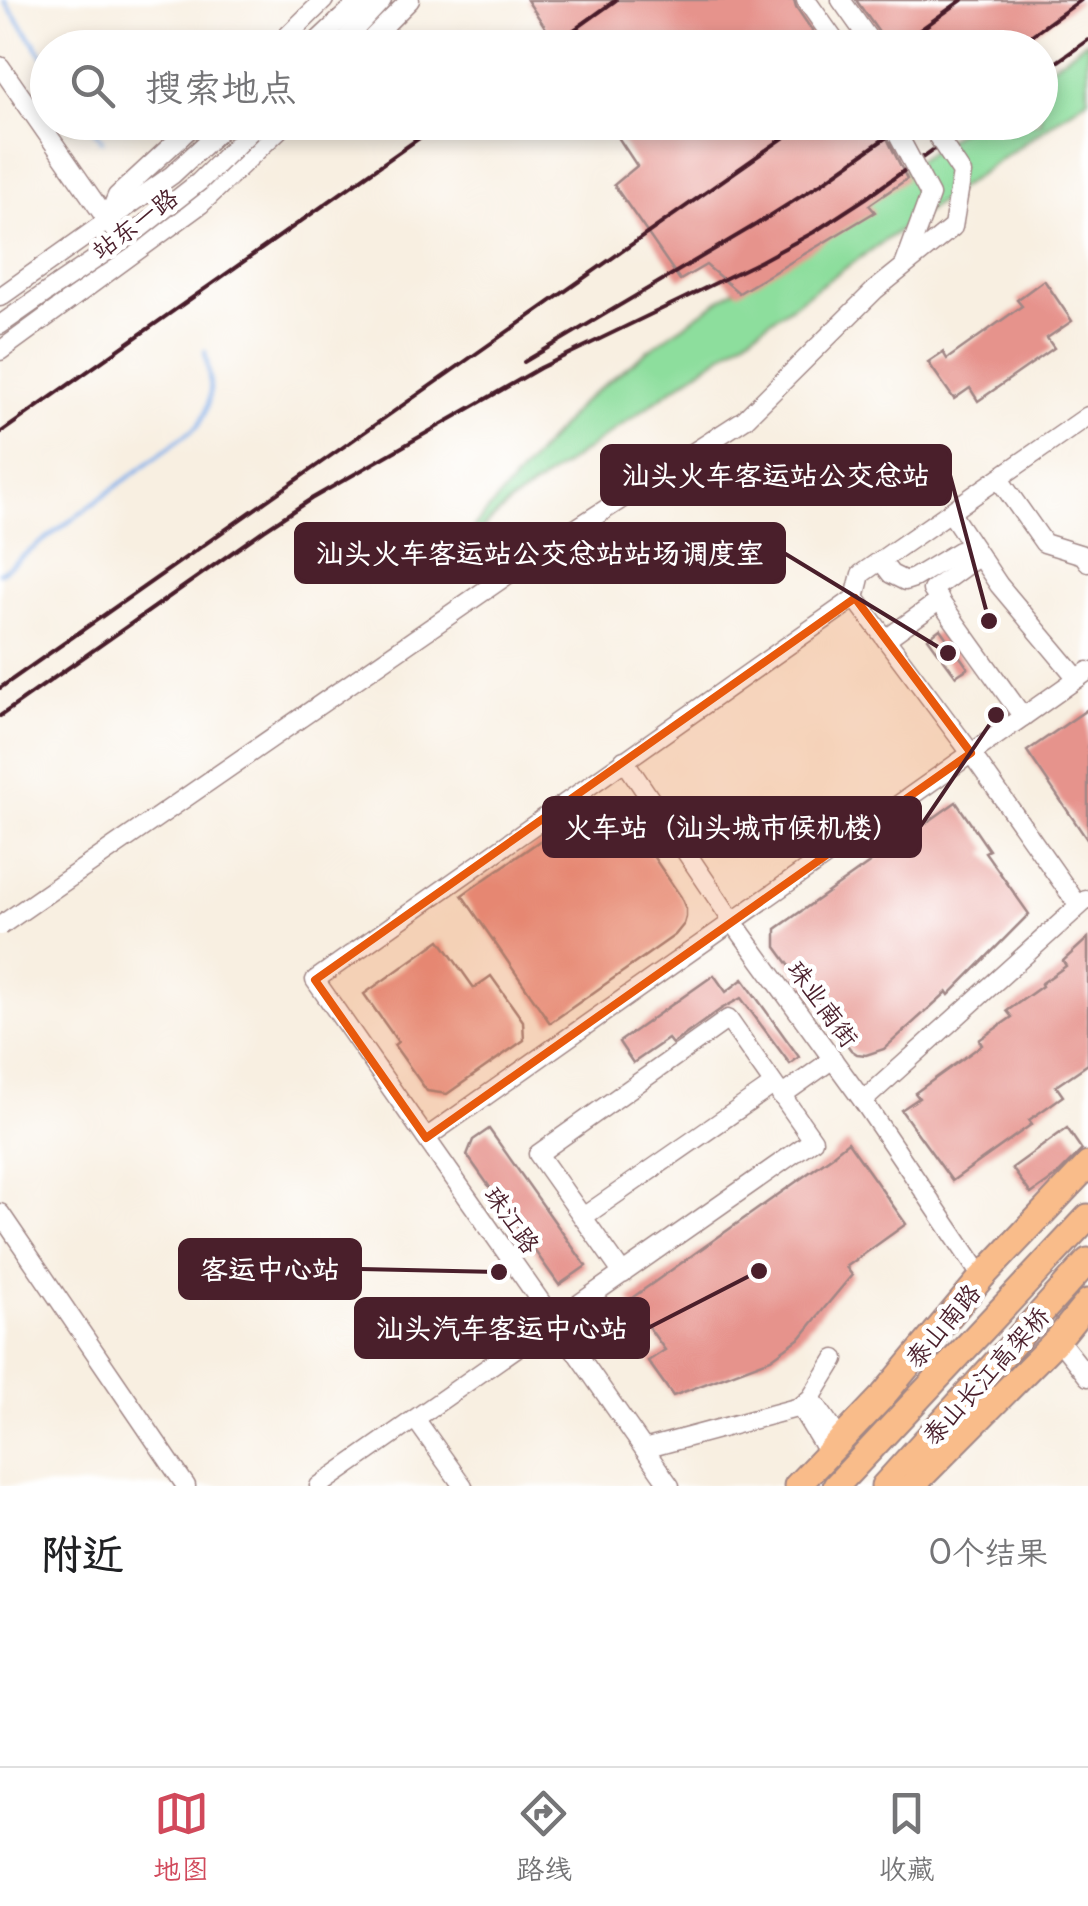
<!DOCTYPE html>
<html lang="zh">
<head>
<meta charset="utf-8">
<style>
	:root { --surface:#fff; --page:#f6f6f6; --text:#202124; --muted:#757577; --line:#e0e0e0; --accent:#d1495b }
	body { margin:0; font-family:"Playpen Sans","LXGW WenKai TC",sans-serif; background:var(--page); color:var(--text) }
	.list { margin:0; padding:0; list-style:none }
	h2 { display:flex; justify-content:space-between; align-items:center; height:130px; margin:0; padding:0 40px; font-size:42px }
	h2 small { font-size:32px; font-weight:400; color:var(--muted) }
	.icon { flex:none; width:55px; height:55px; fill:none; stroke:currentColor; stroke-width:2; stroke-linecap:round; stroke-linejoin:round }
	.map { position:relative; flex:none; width:1088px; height:1486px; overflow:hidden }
	.search { position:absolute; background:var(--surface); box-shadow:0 5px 15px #0003; left:30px; right:30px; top:30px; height:110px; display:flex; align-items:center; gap:25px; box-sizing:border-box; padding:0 35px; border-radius:55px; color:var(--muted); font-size:38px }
	.sheet { height:280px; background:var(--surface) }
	nav { display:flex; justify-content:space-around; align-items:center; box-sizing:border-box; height:140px; border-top:2px solid var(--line); background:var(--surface); font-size:28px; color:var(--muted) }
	nav a { display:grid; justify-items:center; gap:5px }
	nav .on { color:var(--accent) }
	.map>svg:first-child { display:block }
</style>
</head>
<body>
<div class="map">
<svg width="1088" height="1486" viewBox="0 0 1088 1486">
	<rect width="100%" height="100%" fill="#fff"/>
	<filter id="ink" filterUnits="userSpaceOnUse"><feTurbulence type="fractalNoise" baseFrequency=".01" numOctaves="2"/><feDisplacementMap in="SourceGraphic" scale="20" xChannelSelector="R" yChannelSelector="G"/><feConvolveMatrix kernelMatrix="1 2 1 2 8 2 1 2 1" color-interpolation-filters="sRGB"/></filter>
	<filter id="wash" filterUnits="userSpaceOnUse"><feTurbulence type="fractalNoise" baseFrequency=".0048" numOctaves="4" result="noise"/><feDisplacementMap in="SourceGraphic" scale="40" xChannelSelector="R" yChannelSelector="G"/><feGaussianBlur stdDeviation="2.25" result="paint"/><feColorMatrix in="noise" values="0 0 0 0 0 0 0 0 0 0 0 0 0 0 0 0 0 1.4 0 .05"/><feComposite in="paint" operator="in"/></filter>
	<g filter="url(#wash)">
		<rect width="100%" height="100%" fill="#f8efe1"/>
		<polygon fill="#8dde9d" stroke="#6c7e64" stroke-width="2.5" points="1088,40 1088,98 510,503 464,545 469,533 581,403 647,351 971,123 1040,122 1041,74"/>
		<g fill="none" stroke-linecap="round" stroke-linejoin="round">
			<g stroke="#7eaee9" stroke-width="4">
				<polyline points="4,0 48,63"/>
				<polyline points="89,122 102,141"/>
				<path d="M0 573 198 426C216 398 210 382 205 351"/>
			</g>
		</g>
		<g id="blocks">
			<g fill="#e6938c">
				<polygon points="527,0 794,0 796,7 824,48 559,48"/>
				<polygon points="856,0 1081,0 1013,48 887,48 885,41"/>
				<polygon points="608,122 879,122 907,179 869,205 875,212 739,293 706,265 680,280 614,185 637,166"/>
				<polygon points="1044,280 1072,321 1047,338 1054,348 978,401 970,388 954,399 928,362 943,352 947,359 1022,306 1017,300"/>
				<polygon points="940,629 968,668 956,676 928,638"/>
				<polygon points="1088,709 1088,841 1027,751"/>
				<polygon points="956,802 989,850 985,852 1029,914 949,995 947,992 884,1049 866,1055 857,1054 851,1050 776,947 776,929"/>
				<polygon points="600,803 616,806 625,815 681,897 686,909 686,917 684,924 675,935 550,1023 462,895 587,808"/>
				<polygon points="1088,938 1088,1064 1056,1086 1063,1096 1029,1120 1032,1124 952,1181 901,1110 919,1098 915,1093 982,1045 979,1040 1012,1017 1007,1011 1042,986 1041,984 1066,966 1063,961"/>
				<polygon points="440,940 474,988 491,976 523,1021 524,1040 447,1094 427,1091 394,1045 398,1042 364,994"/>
				<polygon points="714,975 726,992 743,979 799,1057 790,1064 741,998 721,1009 672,1044 668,1039 633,1063 619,1042"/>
				<polygon points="1067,1128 1082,1150 1055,1177 1031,1194 1012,1168"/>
				<polygon points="489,1129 586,1266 559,1285 467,1155 473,1140"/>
				<polygon points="848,1142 906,1224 846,1267 852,1275 826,1306 801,1337 771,1359 673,1396 648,1361 665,1350 629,1300 834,1155 833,1154"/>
			</g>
		</g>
	</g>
	<g filter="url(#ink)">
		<use href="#blocks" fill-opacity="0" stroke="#a18786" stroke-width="2.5"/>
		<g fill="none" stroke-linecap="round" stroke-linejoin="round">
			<g stroke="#a18786" stroke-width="21">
				<g id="minor">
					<polyline points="806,0 840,48"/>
					<polyline points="841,0 875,48"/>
					<polyline points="275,48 324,0"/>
					<polyline points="310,48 361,0"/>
					<polyline points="337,48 382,0"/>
					<polyline points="362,48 410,0"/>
					<polyline points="0,66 114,230"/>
					<polyline points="107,220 117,196 197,122"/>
					<polyline points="0,297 172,175 229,122"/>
					<polyline points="0,325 57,285"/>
					<polyline points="0,351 201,204 287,122"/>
					<polyline points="999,479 1044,543 1083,555 1088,562"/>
					<polyline points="950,512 999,585 1077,678"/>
					<polyline points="979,556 932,590 1023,717"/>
					<polyline points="881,561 891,574 905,581 914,578 959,551"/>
					<polyline points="855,598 971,753 1078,905"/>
					<polyline points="886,639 940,600"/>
					<polyline points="624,760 733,922 863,1101 982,1277"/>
					<polyline points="781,1096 833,1059"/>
					<polyline points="863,1101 1086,900"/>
					<polyline points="426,1138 1088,671"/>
					<polyline points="0,1213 186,1486"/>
					<polyline points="583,1217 773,1085"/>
					<polyline points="1058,1339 1088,1377"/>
					<polyline points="811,1398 841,1441"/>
					<polyline points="800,1407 828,1453"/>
					<polyline points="416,1420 463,1486"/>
					<polyline points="644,1449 800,1407 811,1398 835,1359"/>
					<polyline points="319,1486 813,1140 728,1019 538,1154 623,1274"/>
					<polyline points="670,1486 315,980 855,598 861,574 1088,416"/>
				</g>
			</g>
			<g stroke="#a18786" stroke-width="29">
				<g id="highway">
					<polyline points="797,1486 881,1398 982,1277 1088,1165"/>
					<polyline points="836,1486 1088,1217"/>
					<polyline points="884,1486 1088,1261"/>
					<polyline points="912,1486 1058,1339 1088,1302"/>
				</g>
			</g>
			<use href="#minor" stroke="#fff" stroke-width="18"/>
			<use href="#highway" stroke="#f9bc8a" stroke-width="25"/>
			<g stroke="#4a1f2b" stroke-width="4">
				<polyline points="549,48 616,0"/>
				<polyline points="895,48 962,0"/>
				<polyline points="1014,48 1081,0"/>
				<polyline points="1040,74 1088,40"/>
				<polyline points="524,362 757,224 822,183 908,122"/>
				<polyline points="0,433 442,122"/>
				<polyline points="0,688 806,122"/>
				<polyline points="0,716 264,530 311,499 540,368 761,261 814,232 866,198 972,122"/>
			</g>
			<g stroke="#a18786" stroke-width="21" stroke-linecap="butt">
				<g id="minor-bridge">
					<polyline points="891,122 930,195 904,266"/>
					<polyline points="57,285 134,233 199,182 260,122"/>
					<polyline points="0,926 552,544 745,419 875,290 953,227 962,173 928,122"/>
				</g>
			</g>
			<use href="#minor-bridge" stroke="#fff" stroke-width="18"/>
		</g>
	</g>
	<path fill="#e8590c" fill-opacity="0.2" stroke="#e8590c" stroke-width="8" stroke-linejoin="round" d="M855 598 971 753 426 1138 315 980Z"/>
	<g text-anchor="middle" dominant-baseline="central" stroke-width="9" stroke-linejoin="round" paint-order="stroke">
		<g font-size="25" fill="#4a1f2b" stroke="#fff">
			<text transform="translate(134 223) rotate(-37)">站东一路</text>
			<text transform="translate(824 1003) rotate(54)">珠业南街</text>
			<text transform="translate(513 1219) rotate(55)">珠江路</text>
			<text transform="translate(942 1325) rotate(-50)">泰山南路</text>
			<text transform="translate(985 1375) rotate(-48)">泰山长江高架桥</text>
		</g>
	</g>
	<path fill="none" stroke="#4a1f2b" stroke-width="4" d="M989 621L950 475M948 653L784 553M996 715L920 827M499 1272L360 1269M759 1271L648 1328"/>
	<g fill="#4a1f2b" stroke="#fff" stroke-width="4">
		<circle cx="989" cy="621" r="10"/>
		<circle cx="948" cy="653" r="10"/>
		<circle cx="996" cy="715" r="10"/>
		<circle cx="499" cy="1272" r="10"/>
		<circle cx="759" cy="1271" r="10"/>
	</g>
	<g fill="#4a1f2b" stroke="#4a1f2b" stroke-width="4">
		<rect x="602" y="446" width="348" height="58" rx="10"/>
		<rect x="296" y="524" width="488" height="58" rx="10"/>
		<rect x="544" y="798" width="376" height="58" rx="10"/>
		<rect x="180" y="1240" width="180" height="58" rx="10"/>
		<rect x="356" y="1299" width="292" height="58" rx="10"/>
	</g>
	<g font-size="28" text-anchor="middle" font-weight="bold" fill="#fff">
		<text x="776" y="485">汕头火车客运站公交总站</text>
		<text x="540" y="563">汕头火车客运站公交总站站场调度室</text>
		<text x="732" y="837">火车站（汕头城市候机楼）</text>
		<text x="270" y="1279">客运中心站</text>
		<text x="502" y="1338">汕头汽车客运中心站</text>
	</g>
</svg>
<div class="search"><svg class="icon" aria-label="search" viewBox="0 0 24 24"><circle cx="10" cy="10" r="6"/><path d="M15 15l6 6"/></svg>搜索地点</div>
</div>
<section class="sheet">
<h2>附近<small>0个结果</small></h2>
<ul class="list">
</ul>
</section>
<nav>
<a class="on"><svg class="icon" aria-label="map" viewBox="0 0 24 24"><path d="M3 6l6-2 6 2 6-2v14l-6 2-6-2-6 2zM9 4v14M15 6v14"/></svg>地图</a>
<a><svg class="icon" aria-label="directions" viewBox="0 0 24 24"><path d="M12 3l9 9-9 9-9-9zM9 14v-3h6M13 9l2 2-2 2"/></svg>路线</a>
<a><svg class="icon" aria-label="saved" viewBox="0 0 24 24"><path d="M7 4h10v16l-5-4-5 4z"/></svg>收藏</a>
</nav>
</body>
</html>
